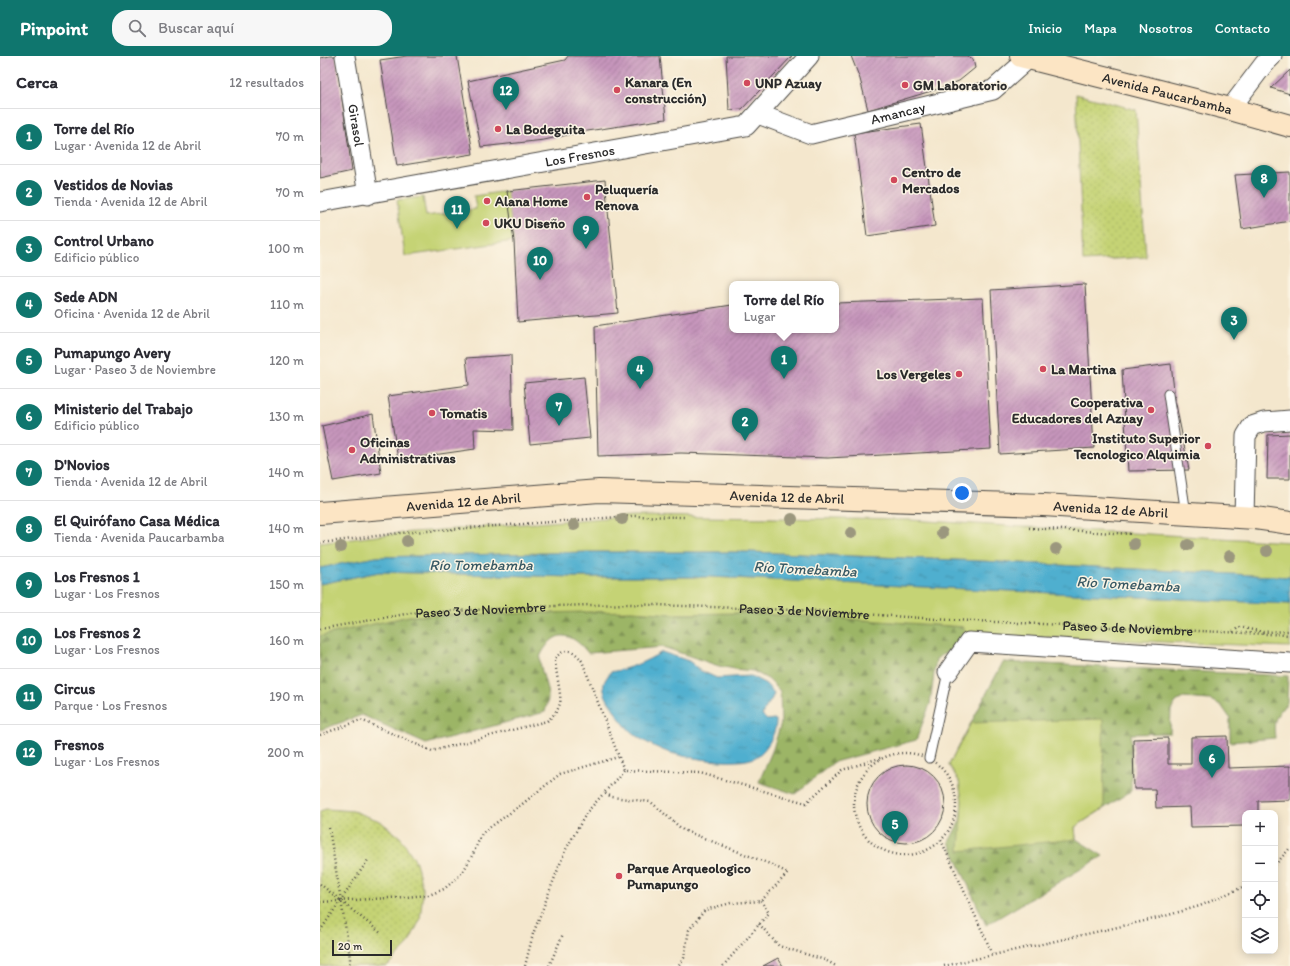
<!DOCTYPE html>
<html lang="es">
<head>
<meta charset="utf-8">
<style>
	:root { --surface:#fff; --page:#f7f7f7; --text:#2b2b33; --muted:#7c7c81; --line:#e1e1e2; --accent:#0f766e }
	body { margin:0; font-family:Itim,sans-serif; background:var(--page); color:var(--text) }
	.controls { position:absolute; right:12px; bottom:12px; display:grid; overflow:hidden; border-radius:8px; box-shadow:0 2px 10px #0003 }
	.controls button { width:36px; height:36px; display:grid; place-items:center; padding:0; border:0; border-bottom:1px solid var(--line); background:var(--surface); color:var(--text); font:20px sans-serif }
	.scale { position:absolute; left:12px; bottom:10px; width:60px; box-sizing:border-box; padding-left:4px; border:2px solid #2b2b2b; border-top:0; font-size:11px; line-height:14px; white-space:nowrap; color:#2b2b2b; -webkit-text-stroke:3px #fcf5e5; paint-order:stroke }
	.you { position:absolute; left:642px; top:437px; width:14px; height:14px; margin:-10px; border:3px solid #fff; border-radius:50%; background:#1a73e8; box-shadow:0 0 0 6px #1a73e833 }
	.badge { display:grid; place-items:center; width:26px; height:26px; border-radius:50%; background:var(--accent); color:#fff; font-size:13px; font-weight:700 }
	.pin { position:absolute; translate:-50% -33px; filter:drop-shadow(0 1px 2px #0008) }
	.pin::after { content:''; position:absolute; top:21px; width:14px; height:12px; background:inherit; clip-path:polygon(0 0,100% 0,50% 100%) }
	.popup { position:absolute; left:409px; top:225px; width:110px; height:52px; box-sizing:border-box; display:grid; place-content:center; border-radius:8px; background:var(--surface); filter:drop-shadow(0 1px 3px #0005); font-size:13px; white-space:nowrap; color:var(--muted) }
	.popup b { font-size:15px; color:var(--text) }
	.popup::after { content:''; position:absolute; left:50%; top:100%; margin-left:-8px; border:8px solid transparent; border-top-color:var(--surface) }
	.list { margin:0; padding:0; list-style:none }
	h2 { display:flex; justify-content:space-between; align-items:center; height:52px; margin:0; padding:0 16px; font-size:17px }
	h2 small { font-size:13px; font-weight:400; color:var(--muted) }
	.list li { display:grid; grid-template-columns:26px 1fr auto; gap:12px; align-items:center; box-sizing:border-box; height:56px; padding:0 16px; border-top:1px solid var(--line) }
	.list b { display:block; font-size:15px; white-space:nowrap }
	.list p { margin:0; font-size:13px; white-space:nowrap; color:var(--muted) }
	.list em { font-size:13px; font-style:normal; color:var(--muted) }
	.icon { flex:none; width:22px; height:22px; fill:none; stroke:currentColor; stroke-width:2; stroke-linecap:round; stroke-linejoin:round }
	.map { position:relative; flex:none; width:970px; height:910px; overflow:hidden }
	header { display:flex; align-items:center; gap:24px; box-sizing:border-box; height:56px; padding:0 20px; background:var(--accent); color:#fff }
	header strong { font-size:19px }
	nav { display:flex; gap:22px; margin-inline-start:auto; font-size:14px }
	.search { width:280px; height:36px; background:var(--page); display:flex; align-items:center; gap:10px; box-sizing:border-box; padding:0 14px; border-radius:16px; color:var(--muted); font-size:15px }
	main { display:flex }
	aside { flex:1; background:var(--surface) }
	.map>svg:first-child { display:block }
</style>
</head>
<body>
<header>
<strong>Pinpoint</strong>
<div class="search"><svg class="icon" aria-label="search" viewBox="0 0 24 24"><circle cx="10" cy="10" r="6"/><path d="M15 15l6 6"/></svg>Buscar aquí</div>
<nav><a>Inicio</a><a>Mapa</a><a>Nosotros</a><a>Contacto</a></nav>
</header>
<main>
<aside>
<h2>Cerca<small>12 resultados</small></h2>
<ul class="list">
<li><span class="badge">1</span><div><b>Torre del Río</b><p>Lugar · Avenida 12 de Abril</p></div><em>70 m</em></li>
<li><span class="badge">2</span><div><b>Vestidos de Novias</b><p>Tienda · Avenida 12 de Abril</p></div><em>70 m</em></li>
<li><span class="badge">3</span><div><b>Control Urbano</b><p>Edificio público</p></div><em>100 m</em></li>
<li><span class="badge">4</span><div><b>Sede ADN</b><p>Oficina · Avenida 12 de Abril</p></div><em>110 m</em></li>
<li><span class="badge">5</span><div><b>Pumapungo Avery</b><p>Lugar · Paseo 3 de Noviembre</p></div><em>120 m</em></li>
<li><span class="badge">6</span><div><b>Ministerio del Trabajo</b><p>Edificio público</p></div><em>130 m</em></li>
<li><span class="badge">7</span><div><b>D'Novios</b><p>Tienda · Avenida 12 de Abril</p></div><em>140 m</em></li>
<li><span class="badge">8</span><div><b>El Quirófano Casa Médica</b><p>Tienda · Avenida Paucarbamba</p></div><em>140 m</em></li>
<li><span class="badge">9</span><div><b>Los Fresnos 1</b><p>Lugar · Los Fresnos</p></div><em>150 m</em></li>
<li><span class="badge">10</span><div><b>Los Fresnos 2</b><p>Lugar · Los Fresnos</p></div><em>160 m</em></li>
<li><span class="badge">11</span><div><b>Circus</b><p>Parque · Los Fresnos</p></div><em>190 m</em></li>
<li><span class="badge">12</span><div><b>Fresnos</b><p>Lugar · Los Fresnos</p></div><em>200 m</em></li>
</ul>
</aside>
<div class="map">
<svg width="970" height="910" viewBox="0 0 970 910">
	<defs>
		<pattern id="grass-dots" width="8" height="8" patternUnits="userSpaceOnUse"><rect width="8" height="8" fill="#c5d375"/><path d="M2 2h.1M6 6h.1" fill="none" stroke="#a9b565" stroke-width="1.8" stroke-linecap="round"/></pattern>
		<pattern id="forest-firs" width="22" height="20" patternUnits="userSpaceOnUse"><rect width="22" height="20" fill="#9cb566"/><path d="M5 1l3.5 6h-7zM16 11l3.5 6h-7z" fill="#7f9354"/></pattern>
		<pattern id="water-ripples" width="26" height="14" patternUnits="userSpaceOnUse"><rect width="26" height="14" fill="#50afcf"/><path d="M2 4q2-2 4 0t4 0M15 11q2-2 4 0t4 0" fill="none" stroke="#438fa8"/></pattern>
		<pattern id="building-hatch" width="6" height="6" patternUnits="userSpaceOnUse"><rect width="6" height="6" fill="#c695bc"/><path d="M-1 1l2-2M0 6l6-6M5 7l2-2" fill="none" stroke="#a17a99"/></pattern>
	</defs>
	<rect width="100%" height="100%" fill="#fcf5e5"/>
	<filter id="ink" filterUnits="userSpaceOnUse"><feTurbulence type="fractalNoise" baseFrequency=".025" numOctaves="2"/><feDisplacementMap in="SourceGraphic" scale="8" xChannelSelector="R" yChannelSelector="G"/><feConvolveMatrix kernelMatrix="1 2 1 2 8 2 1 2 1" color-interpolation-filters="sRGB"/></filter>
	<filter id="wash" filterUnits="userSpaceOnUse"><feTurbulence type="fractalNoise" baseFrequency=".012" numOctaves="4" result="noise"/><feDisplacementMap in="SourceGraphic" scale="16" xChannelSelector="R" yChannelSelector="G"/><feGaussianBlur stdDeviation="0.9" result="paint"/><feColorMatrix in="noise" values="0 0 0 0 0 0 0 0 0 0 0 0 0 0 0 0 0 1.4 0 .05"/><feComposite in="paint" operator="in"/></filter>
	<g filter="url(#wash)">
		<rect width="100%" height="100%" fill="#f4e7cd"/>
		<g fill="url(#grass-dots)" stroke="#787f50">
			<polygon points="756,38 816,54 826,201 763,205"/>
			<polygon points="6,753 33,755 60,765 81,782 96,806 103,835 100,864 87,890 67,910 0,910 0,755"/>
		</g>
		<g fill="url(#forest-firs)" stroke="#647048">
			<path d="M312 555 354 558 418 557 501 561 644 571V585L616 603 610 648 596 684 514 706 475 738 439 726 453 693 461 667 460 635 448 623 433 615 415 613 399 610 343 591 268 597C258 584 242 571 228 588 225 592 221 597 220 602 219 611 228 631 228 641 228 646 226 651 225 656L106 688 42 659 0 674V580L89 560Z"/>
			<path d="M683 606 968 620 967 647C955 660 953 664 955 682L910 686V662L901 649 890 644 863 642 856 646 851 654 850 677 811 678V735L755 771 756 783 783 800 666 869 629 786 640 765 642 745 639 725 629 709Z"/>
		</g>
		<g fill="#c5d375" stroke="#787f50">
			<polygon points="187,135 194,185 85,200 77,144 103,141 106,160 156,153 154,140"/>
			<polygon points="312,460 591,464 688,470 970,486 970,521 661,505 430,496 270,496 57,501 0,512 0,487 80,477"/>
			<polygon points="59,516 255,521 390,521 970,548 970,591 644,578 644,571 501,561 418,557 354,558 312,555 89,560 0,580 0,528"/>
			<polygon points="783,663 784,752 755,771 756,783 639,795 642,745 639,725 629,709 651,667"/>
		</g>
		<g fill="url(#water-ripples)" stroke="#3e6d7d">
			<polygon points="270,496 430,496 661,505 970,521 970,548 390,521 255,521 59,516 0,528 0,512 56,501"/>
			<path d="M342 596 369 605 381 615 397 622 431 620 446 628 454 637C452 645 445 651 442 659L447 664 454 663 456 664C457 677 444 700 431 703 411 709 357 702 338 692 331 689 320 683 314 678 306 672 298 661 293 652 288 645 282 636 284 627 285 623 289 619 290 616 309 613 325 606 342 596Z"/>
		</g>
		<g id="blocks">
			<g fill="url(#building-hatch)">
				<polygon points="10,0 16,0 32,115 0,122 0,2"/>
				<polygon points="87,0 137,0 153,98 77,110 60,4"/>
				<polygon points="248,0 340,0 346,63 261,76 224,84 161,91 148,25 245,4"/>
				<polygon points="406,0 472,0 422,53 409,54"/>
				<polygon points="531,0 648,0 653,3 655,12 639,25 618,33 548,54 540,23"/>
				<polygon points="970,14 970,38 951,32"/>
				<polygon points="601,68 615,170 547,180 534,77"/>
				<polygon points="970,116 970,165 922,173 915,119"/>
				<polygon points="285,124 298,257 198,266 194,185 187,135"/>
				<polygon points="765,228 774,392 680,398 671,234"/>
				<polygon points="663,242 671,393 508,402 361,397 278,400 275,270 412,249 412,274 516,274 516,247"/>
				<polygon points="191,299 193,374 154,373 155,393 78,404 68,340 149,329 146,302"/>
				<polygon points="851,308 855,343 869,414 808,415 802,314"/>
				<polygon points="264,321 270,382 210,388 204,327"/>
				<polygon points="53,358 61,417 13,425 2,370"/>
				<polygon points="970,378 970,423 947,423 948,379"/>
				<polygon points="907,680 908,712 970,710 970,744 938,745 938,757 925,757 925,770 871,771 870,751 836,752 835,733 814,733 813,683 848,682 848,708 871,708 871,681"/>
				<circle cx="586" cy="748" r="39"/>
				<polygon points="458,902 463,910 443,910"/>
			</g>
		</g>
	</g>
	<g filter="url(#ink)">
		<use href="#blocks" fill-opacity="0" stroke="#494743" stroke-width="1"/>
		<g fill="none" stroke-linecap="round" stroke-linejoin="round">
			<g stroke="#494743" stroke-width="11">
				<g id="lane">
					<polyline points="848,338 866,458"/>
					<polyline points="609,702 628,616"/>
				</g>
			</g>
			<g stroke="#494743" stroke-width="21">
				<g id="street">
					<path id="s2" d="M25 0 48 139"/>
					<polyline points="910,53 944,8 952,0"/>
					<path id="s3" d="M438 58 491 78 673 34 709 2"/>
					<path id="s4" d="M0 146 426 70 489 0"/>
					<polyline points="924,461 926,380 932,370 944,366 970,364"/>
					<polyline points="628,616 649,586 970,607"/>
				</g>
			</g>
			<g stroke="#494743" stroke-width="24">
				<g id="secondary">
					<path id="s5" d="M701 0 910 53 970 70"/>
					<path id="s6" d="M0 457 279 435 723 449 935 462 970 467"/>
				</g>
			</g>
			<g stroke="#494743" stroke-width="2.5" stroke-dasharray="1 3" stroke-linecap="butt">
				<polyline points="709,472 812,478"/>
				<polyline points="0,487 80,477 312,460 364,461"/>
				<path id="s1" d="M0 573 91 557 234 550 310 548 499 555 631 564 970 579"/>
				<polyline points="913,576 919,571 943,576 970,575"/>
				<path d="M0 679 41 664 112 695 227 665C233 660 238 655 240 647 242 641 235 613 235 602 246 591 253 593 262 605L304 714 380 717 486 747 522 714 563 701"/>
				<circle cx="585" cy="748" r="51"/>
				<polyline points="304,714 284,737 292,741 331,746 363,774 450,808 468,817 441,845 411,847 385,854 369,874 364,902 358,910"/>
				<polyline points="9,772 28,887 30,903 29,910"/>
				<polyline points="621,784 673,899"/>
				<polyline points="955,809 970,792"/>
				<polyline points="0,828 62,878"/>
				<polyline points="0,846 85,841 109,839 124,833 137,822 144,814 153,798 162,777 201,749 240,718 298,701"/>
				<polyline points="439,868 459,890 505,904 516,910"/>
				<polyline points="0,875 48,804"/>
				<polyline points="205,910 213,878 245,795 267,756 284,737"/>
				<polyline points="229,910 243,878"/>
				<polyline points="403,910 449,857 441,845"/>
				<polyline points="624,910 838,862 880,850 925,830"/>
			</g>
			<use href="#lane" stroke="#fff" stroke-width="9"/>
			<use href="#street" stroke="#fff" stroke-width="19"/>
			<use href="#secondary" stroke="#fce5c4" stroke-width="22"/>
		</g>
		<g fill="#9b977e">
			<circle cx="302" cy="463" r="6"/>
			<circle cx="472" cy="463" r="6"/>
			<circle cx="254" cy="469" r="6"/>
			<circle cx="531" cy="477" r="6"/>
			<circle cx="622" cy="477" r="6"/>
			<circle cx="87" cy="485" r="6"/>
			<circle cx="814" cy="488" r="6"/>
			<circle cx="868" cy="489" r="6"/>
			<circle cx="21" cy="491" r="6"/>
			<circle cx="736" cy="493" r="6"/>
			<circle cx="947" cy="495" r="6"/>
			<circle cx="910" cy="500" r="6"/>
		</g>
	</g>
	<g fill="#d1495b" stroke="#fcf5e5" stroke-width="1.5">
		<circle cx="427" cy="27" r="4"/>
		<circle cx="585" cy="29" r="4"/>
		<circle cx="297" cy="34" r="4"/>
		<circle cx="178" cy="73" r="4"/>
		<circle cx="574" cy="124" r="4"/>
		<circle cx="267" cy="141" r="4"/>
		<circle cx="167" cy="145" r="4"/>
		<circle cx="166" cy="167" r="4"/>
		<circle cx="723" cy="313" r="4"/>
		<circle cx="639" cy="318" r="4"/>
		<circle cx="831" cy="354" r="4"/>
		<circle cx="112" cy="357" r="4"/>
		<circle cx="888" cy="390" r="4"/>
		<circle cx="32" cy="394" r="4"/>
		<circle cx="299" cy="820" r="4"/>
	</g>
	<g text-anchor="middle" dominant-baseline="central" stroke-width="3" stroke-linejoin="round" paint-order="stroke">
		<g font-size="14" font-weight="bold" fill="#2b2b2b" stroke="#fcf5e5" text-anchor="start">
			<text x="305" y="26">Kanara (En<tspan x="305" dy="16">construcción)</tspan></text>
			<text x="435" y="27">UNP Azuay</text>
			<text x="593" y="29">GM Laboratorio</text>
			<text x="186" y="73">La Bodeguita</text>
			<text x="582" y="116">Centro de<tspan x="582" dy="16">Mercados</tspan></text>
			<text x="275" y="133">Peluquería<tspan x="275" dy="16">Renova</tspan></text>
			<text x="175" y="145">Alana Home</text>
			<text x="174" y="167">UKU Diseño</text>
			<text x="731" y="313">La Martina</text>
			<text x="631" y="318" text-anchor="end">Los Vergeles</text>
			<text x="823" y="346" text-anchor="end">Cooperativa<tspan x="823" dy="16">Educadores del Azuay</tspan></text>
			<text x="120" y="357">Tomatis</text>
			<text x="880" y="382" text-anchor="end">Instituto Superior<tspan x="880" dy="16">Tecnologico Alquimia</tspan></text>
			<text x="40" y="386">Oficinas<tspan x="40" dy="16">Administrativas</tspan></text>
			<text x="307" y="812">Parque Arqueologico<tspan x="307" dy="16">Pumapungo</tspan></text>
		</g>
		<g font-size="14" fill="#2b2b2b" stroke="#fcf5e5">
			<text stroke="none"><textPath href="#s5" startOffset="151">Avenida Paucarbamba</textPath></text>
			<text stroke="none"><textPath href="#s3" startOffset="146">Amancay</textPath></text>
			<text stroke="none"><textPath href="#s2" startOffset="70">Girasol</textPath></text>
			<text stroke="none"><textPath href="#s4" startOffset="264">Los Fresnos</textPath></text>
			<text stroke="none"><textPath href="#s6" startOffset="468">Avenida 12 de Abril</textPath></text>
			<text stroke="none"><textPath href="#s6" startOffset="144">Avenida 12 de Abril</textPath></text>
			<text stroke="none"><textPath href="#s6" startOffset="792">Avenida 12 de Abril</textPath></text>
			<text stroke="none"><textPath href="#s1" startOffset="162">Paseo 3 de Noviembre</textPath></text>
			<text stroke="none"><textPath href="#s1" startOffset="486">Paseo 3 de Noviembre</textPath></text>
			<text stroke="none"><textPath href="#s1" startOffset="810">Paseo 3 de Noviembre</textPath></text>
		</g>
		<g font-size="15" font-style="italic" fill="#385964" stroke="#fcf5e5">
			<text x="161" y="509">Río Tomebamba</text>
			<text transform="translate(485 513) rotate(3)">Río Tomebamba</text>
			<text transform="translate(808 528) rotate(3)">Río Tomebamba</text>
		</g>
	</g>
</svg>
<div class="controls">
<button>+</button>
<button>−</button>
<button><svg class="icon" aria-label="locate" viewBox="0 0 24 24"><circle cx="12" cy="12" r="6"/><path d="M12 2v4M12 18v4M2 12h4M18 12h4"/></svg></button>
<button><svg class="icon" aria-label="layers" viewBox="0 0 24 24"><path d="M12 4l9 5-9 5-9-5zM3 14l9 5 9-5"/></svg></button>
</div>
<div class="scale">20 m</div>
<div class="you"></div>
<div class="pin badge" style="left:464px;top:323px">1</div>
<div class="popup"><b>Torre del Río</b>Lugar</div>
<div class="pin badge" style="left:425px;top:385px">2</div>
<div class="pin badge" style="left:914px;top:284px">3</div>
<div class="pin badge" style="left:320px;top:333px">4</div>
<div class="pin badge" style="left:575px;top:788px">5</div>
<div class="pin badge" style="left:892px;top:722px">6</div>
<div class="pin badge" style="left:239px;top:370px">7</div>
<div class="pin badge" style="left:944px;top:142px">8</div>
<div class="pin badge" style="left:266px;top:193px">9</div>
<div class="pin badge" style="left:220px;top:224px">10</div>
<div class="pin badge" style="left:137px;top:173px">11</div>
<div class="pin badge" style="left:186px;top:54px">12</div>
</div>
</main>
</body>
</html>
